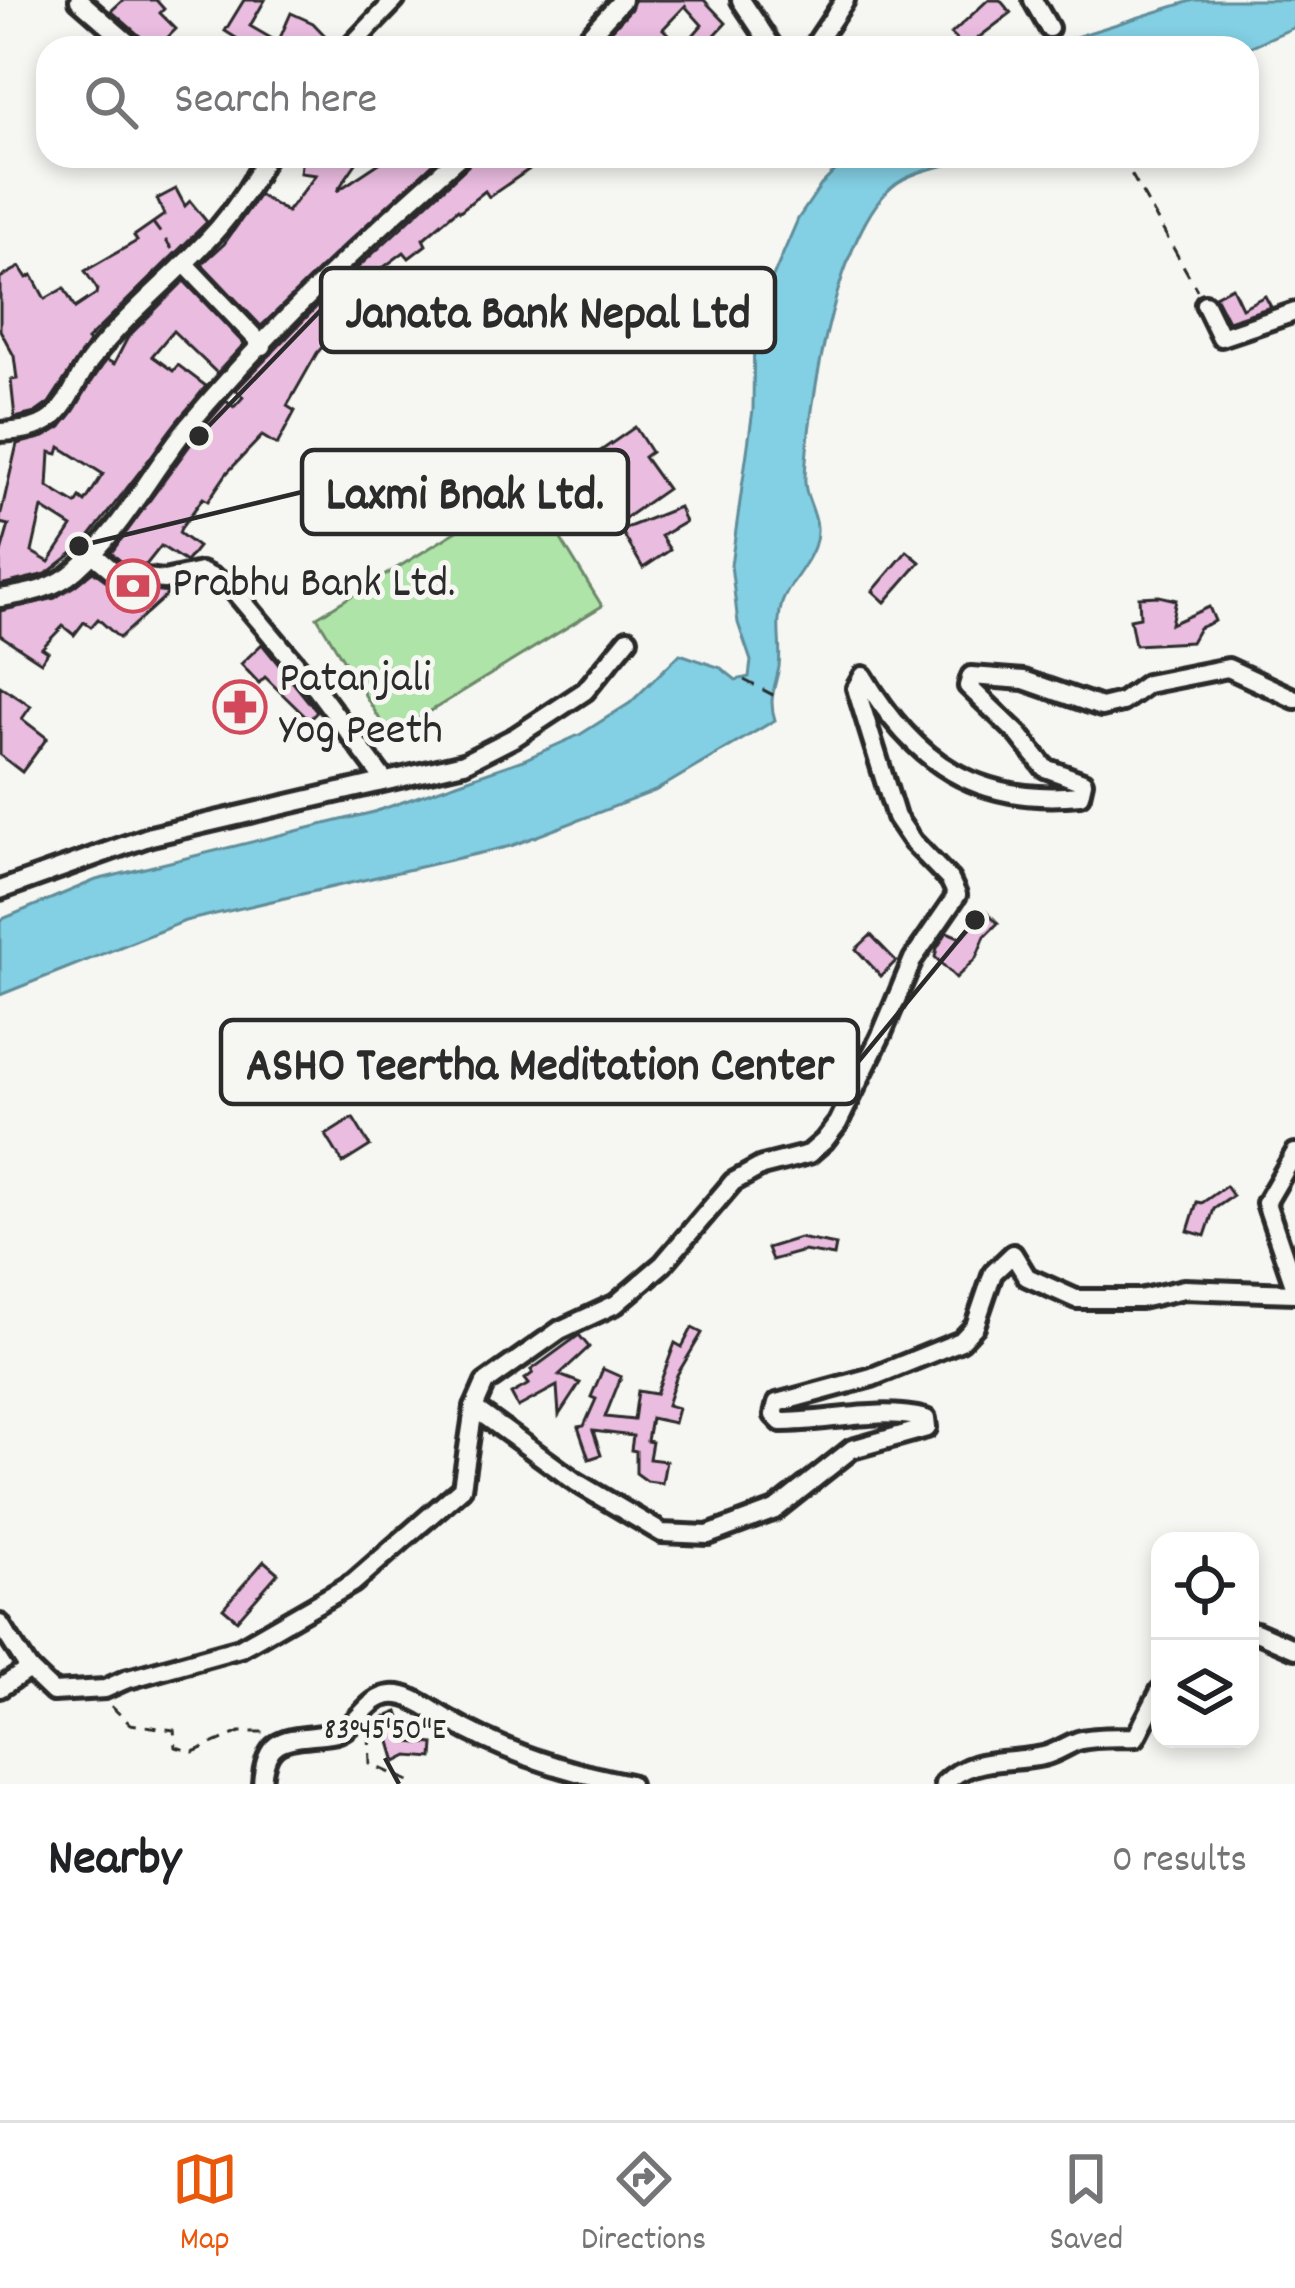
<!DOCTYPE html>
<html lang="en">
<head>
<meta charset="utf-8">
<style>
	:root { --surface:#fff; --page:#f6f6f6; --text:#202124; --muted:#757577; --line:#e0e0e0; --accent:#ea580c }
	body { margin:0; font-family:Dekko,sans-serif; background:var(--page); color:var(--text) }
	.controls { position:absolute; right:36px; bottom:36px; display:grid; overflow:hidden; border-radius:24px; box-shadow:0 6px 18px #0003 }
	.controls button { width:108px; height:108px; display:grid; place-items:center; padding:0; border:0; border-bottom:3px solid var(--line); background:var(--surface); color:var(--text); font:60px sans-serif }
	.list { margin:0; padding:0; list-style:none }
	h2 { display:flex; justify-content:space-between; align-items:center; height:156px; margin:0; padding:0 48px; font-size:51px }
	h2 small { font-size:39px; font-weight:400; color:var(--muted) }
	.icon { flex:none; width:66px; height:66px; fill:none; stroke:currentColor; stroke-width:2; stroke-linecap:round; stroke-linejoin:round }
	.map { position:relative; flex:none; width:1295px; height:1784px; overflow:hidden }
	.search { position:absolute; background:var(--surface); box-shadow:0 6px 18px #0003; left:36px; right:36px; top:36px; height:132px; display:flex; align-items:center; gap:30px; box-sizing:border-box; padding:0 42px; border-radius:36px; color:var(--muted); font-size:45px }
	.sheet { height:336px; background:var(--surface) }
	nav { display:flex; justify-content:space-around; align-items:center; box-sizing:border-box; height:168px; border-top:3px solid var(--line); background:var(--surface); font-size:33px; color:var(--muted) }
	nav a { display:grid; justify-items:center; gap:6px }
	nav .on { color:var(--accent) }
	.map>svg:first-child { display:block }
</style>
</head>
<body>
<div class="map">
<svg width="1295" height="1784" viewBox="0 0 1295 1784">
	<rect width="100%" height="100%" fill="#f6f6f2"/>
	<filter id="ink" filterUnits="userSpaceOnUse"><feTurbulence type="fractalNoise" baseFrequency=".00833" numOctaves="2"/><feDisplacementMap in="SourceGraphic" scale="24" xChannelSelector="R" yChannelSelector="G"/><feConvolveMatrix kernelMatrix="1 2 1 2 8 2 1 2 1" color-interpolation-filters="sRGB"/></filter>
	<g filter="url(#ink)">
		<polygon fill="#aee4a7" stroke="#6c8869" stroke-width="3" points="529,487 602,606 390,736 317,617"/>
		<g fill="#83cfe3" stroke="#608d99" stroke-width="3">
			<polygon points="1194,0 1295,0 1295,27 1247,48 1040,48"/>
			<path d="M850 156H984C958 163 927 167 904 179 839 212 808 408 805 477 803 501 825 519 814 547 807 567 789 583 782 603 775 625 782 646 779 667 775 688 768 699 775 720L655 791 511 846 185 921 0 995V920L96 880 374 812 523 760 581 734 630 703 680 654 721 668 736 680 749 677 751 661 738 623 731 565 753 410 754 321 798 219 821 185Z"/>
		</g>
		<g fill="#eabce0" stroke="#2b2b2b" stroke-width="3" fill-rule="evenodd">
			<polygon points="123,0 156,0 164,9 160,13 176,29 157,48 146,48 142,38 111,11"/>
			<polygon points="244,0 265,0 250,26 288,48 252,48 225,31"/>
			<polygon points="634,0 704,0 726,23 703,48 682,48 702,25 685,6 663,29 672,38 662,48 595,48 631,9"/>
			<polygon points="988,0 1000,0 1011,13 965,48 951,34"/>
			<polygon points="291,13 313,23 337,48 301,48 280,38"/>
			<polygon points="302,156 361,156 337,191 390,156 441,156 261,326 202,264 224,244 259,195 287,212 316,175 300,173"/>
			<polygon points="472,156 523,156 531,168 489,197 485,191 460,211 458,209 423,239 426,245 409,258 404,252 368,279 363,287 371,299 352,313 317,353 287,406 295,411 277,445 262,436 227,473 208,501 203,498 181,528 179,533 198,547 186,562 161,546 146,565 123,563 111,553 198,434 226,401 234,407 243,397 236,390 328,295 468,166"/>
			<polygon points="176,189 185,206 190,201 207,222 87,340 89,342 49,403 35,413 15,418 11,380 17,379 14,356 0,330 0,278 20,267 27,278 32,275 45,299 64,288 75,308 96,294 97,289 85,271 137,241 134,236 164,215 157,199"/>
			<path d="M184 281 244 344 217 373 173 331 152 356 173 371 178 365 206 386 83 545 46 574 0 585V556L9 525 0 523V518L17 444 44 437 61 427 103 365 107 360 114 364 128 337ZM60 447 103 474 85 502 80 498 76 504 48 487 50 452 58 454ZM42 508 72 527 49 562 32 552Z"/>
			<polygon points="1232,287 1242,308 1265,296 1271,307 1228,321 1215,296"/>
			<polygon points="635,427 651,452 644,457 667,489 617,524 596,499 579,466"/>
			<polygon points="679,507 685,522 661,536 670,550 643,568 621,530"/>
			<polygon points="907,551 920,562 885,602 873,591"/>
			<polygon points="93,571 115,587 169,593 119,638 98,619 91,627 84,622 74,635 63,626 42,648 48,652 41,662 0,635 0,611 55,598"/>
			<polygon points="1159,596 1176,600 1171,624 1209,607 1215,621 1199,628 1191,642 1135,645 1130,619 1140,617 1139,597"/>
			<polygon points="262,644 317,712 309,720 265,677 259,683 241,664"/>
			<polygon points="0,686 31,706 22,719 47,738 22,772 0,755"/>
			<polygon points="986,911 998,923 985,936 976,958 956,978 935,957 937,948 947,932 961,938"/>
			<polygon points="871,935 896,961 881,976 856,949"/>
			<polygon points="353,1118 370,1146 343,1163 326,1135"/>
			<polygon points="1226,1186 1233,1196 1214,1209 1205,1236 1188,1231 1197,1202 1202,1203"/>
			<polygon points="799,1238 836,1245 834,1256 804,1251 772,1260 767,1248"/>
			<polygon points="692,1328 702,1333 677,1375 667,1405 678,1408 674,1423 651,1418 647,1441 652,1442 649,1459 666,1461 662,1483 647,1481 636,1473 636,1451 631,1450 633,1436 593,1431 601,1455 589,1459 578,1427 584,1426 596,1399 591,1397 603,1369 621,1377 605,1417 634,1420 638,1391 656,1394 675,1343 682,1347"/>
			<polygon points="579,1335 589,1347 559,1375 580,1383 559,1415 557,1386 518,1407 511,1394 529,1384 525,1379 533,1373 531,1370"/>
			<polygon points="264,1561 278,1573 237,1620 223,1608"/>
			<polygon points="398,1712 408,1742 434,1744 433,1758 408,1756 396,1762 383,1718"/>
		</g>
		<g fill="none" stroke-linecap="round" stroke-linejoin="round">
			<g stroke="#2b2b2b" stroke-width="26">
				<g id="street">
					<polyline points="79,0 134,48"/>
					<polyline points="741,0 773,48"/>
					<polyline points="1033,0 1049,28"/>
					<polyline points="349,48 395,0"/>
					<polyline points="578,48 622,0"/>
					<polyline points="813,48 845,0"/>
					<polyline points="185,264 263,346"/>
					<polyline points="1205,304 1221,337 1295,312"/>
					<path d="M0 432C18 431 37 430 52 418 71 402 77 376 93 357 151 284 225 244 266 156"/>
					<polyline points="93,554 118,575 164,580 201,572 230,586 315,687 385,781"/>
					<path d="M0 598C27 594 55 589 76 570 122 530 150 473 188 426 270 328 364 240 460 156"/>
					<polyline points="0,890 151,836 464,763 515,737 585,691 628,639"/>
					<polyline points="1295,1153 1266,1203 1295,1288"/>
					<path d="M474 1408 576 1482 662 1533 708 1535 775 1510 852 1449 927 1428 926 1419C878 1407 830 1422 781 1422L774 1415 777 1403 872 1377 961 1341 975 1326 993 1273 1013 1254 1027 1277 1076 1299H1140L1184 1289 1295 1293"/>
					<polyline points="0,1624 29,1669 0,1688"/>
					<polyline points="1250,1633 1256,1632 1295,1649"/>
					<path d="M29 1669 53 1692 105 1689 125 1680 240 1648 353 1583 462 1488 474 1408 485 1383 560 1330 616 1304 663 1264 733 1182 762 1166 809 1154 824 1141 838 1123 882 1033 913 959 957 895 950 880 913 842 896 817 856 688 863 676C915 763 977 805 1080 795L1083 782 1045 768 1019 735 968 686 971 676 1024 680 1101 707 1122 702 1147 684 1228 668 1295 699"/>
					<path d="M262 1784C265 1733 288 1740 331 1734 357 1731 365 1697 391 1695 411 1693 432 1711 449 1720 506 1753 565 1772 630 1784"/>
					<path d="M944 1784C973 1755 1006 1764 1043 1756 1057 1753 1066 1745 1078 1741 1097 1736 1118 1738 1136 1737L1160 1691"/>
				</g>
			</g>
			<g stroke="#2b2b2b" stroke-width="3" stroke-dasharray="12 9" stroke-linecap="butt">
				<polyline points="1121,156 1197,290"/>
				<polyline points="153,223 172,249"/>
				<polyline points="744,680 775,696"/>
				<polyline points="111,1706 130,1724 174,1730 176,1747 193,1752 240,1732 265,1732"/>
				<polyline points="369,1732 370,1764 416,1784"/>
			</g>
			<use href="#street" stroke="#f6f6f2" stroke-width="16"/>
		</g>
	</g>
	<path fill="none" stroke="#2b2b2b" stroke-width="4.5" d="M385 1758 399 1784"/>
	<defs>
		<g id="bank-ring" transform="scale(2.7)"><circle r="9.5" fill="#f6f6f2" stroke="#d1495b" stroke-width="1.5"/><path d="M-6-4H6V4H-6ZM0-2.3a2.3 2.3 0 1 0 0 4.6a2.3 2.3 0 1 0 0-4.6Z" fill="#d1495b"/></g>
		<g id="pharmacy-ring" transform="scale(2.7)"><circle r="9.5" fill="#f6f6f2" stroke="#d1495b" stroke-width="1.5"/><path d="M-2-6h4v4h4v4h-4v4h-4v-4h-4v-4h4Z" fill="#d1495b"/></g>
	</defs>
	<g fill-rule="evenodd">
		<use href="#bank-ring" x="133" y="586"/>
		<use href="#pharmacy-ring" x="240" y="707"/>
	</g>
	<g text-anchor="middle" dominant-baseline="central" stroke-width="10" stroke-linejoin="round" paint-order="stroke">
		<g font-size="45" fill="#2b2b2b" stroke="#f6f6f2" text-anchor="start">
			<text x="172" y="586">Prabhu Bank Ltd.</text>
			<text x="279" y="681">Patanjali<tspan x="279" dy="52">Yog Peeth</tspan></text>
		</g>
	</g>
	<g font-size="30" text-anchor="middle" fill="#2b2b2b" stroke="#f6f6f2" stroke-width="10" stroke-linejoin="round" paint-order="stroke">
		<text x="385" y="1738">83°45'50"E</text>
	</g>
	<path fill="none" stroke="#2b2b2b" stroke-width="4.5" d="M199 436L321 310M79 546L302 492M975 920L858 1062"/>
	<g fill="#2b2b2b" stroke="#f6f6f2" stroke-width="4.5">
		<circle cx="199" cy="436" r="12"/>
		<circle cx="79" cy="546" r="12"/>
		<circle cx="975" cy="920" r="12"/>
	</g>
	<g fill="#f6f6f2" stroke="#2b2b2b" stroke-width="4.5">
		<rect x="321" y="268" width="454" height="84" rx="12"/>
		<rect x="302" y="450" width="326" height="84" rx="12"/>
		<rect x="221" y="1020" width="637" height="84" rx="12"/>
	</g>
	<g font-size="48" text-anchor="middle" font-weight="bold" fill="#2b2b2b">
		<text x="548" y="327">Janata Bank Nepal Ltd</text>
		<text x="465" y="508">Laxmi Bnak Ltd.</text>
		<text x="540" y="1079">ASHO Teertha Meditation Center</text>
	</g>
</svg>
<div class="controls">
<button><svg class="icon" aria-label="locate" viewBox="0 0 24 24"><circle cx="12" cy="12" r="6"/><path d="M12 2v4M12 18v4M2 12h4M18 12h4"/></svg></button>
<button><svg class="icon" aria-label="layers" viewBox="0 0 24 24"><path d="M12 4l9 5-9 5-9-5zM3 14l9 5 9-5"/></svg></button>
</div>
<div class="search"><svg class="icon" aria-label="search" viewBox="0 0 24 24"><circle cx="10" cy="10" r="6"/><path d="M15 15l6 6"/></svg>Search here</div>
</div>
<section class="sheet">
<h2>Nearby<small>0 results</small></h2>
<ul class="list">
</ul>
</section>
<nav>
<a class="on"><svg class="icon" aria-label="map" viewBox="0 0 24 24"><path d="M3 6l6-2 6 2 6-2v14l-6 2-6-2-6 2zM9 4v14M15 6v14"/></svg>Map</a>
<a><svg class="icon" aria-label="directions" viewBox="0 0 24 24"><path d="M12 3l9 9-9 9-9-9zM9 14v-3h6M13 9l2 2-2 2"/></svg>Directions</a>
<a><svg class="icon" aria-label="saved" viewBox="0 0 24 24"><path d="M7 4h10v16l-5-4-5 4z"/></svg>Saved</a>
</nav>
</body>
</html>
